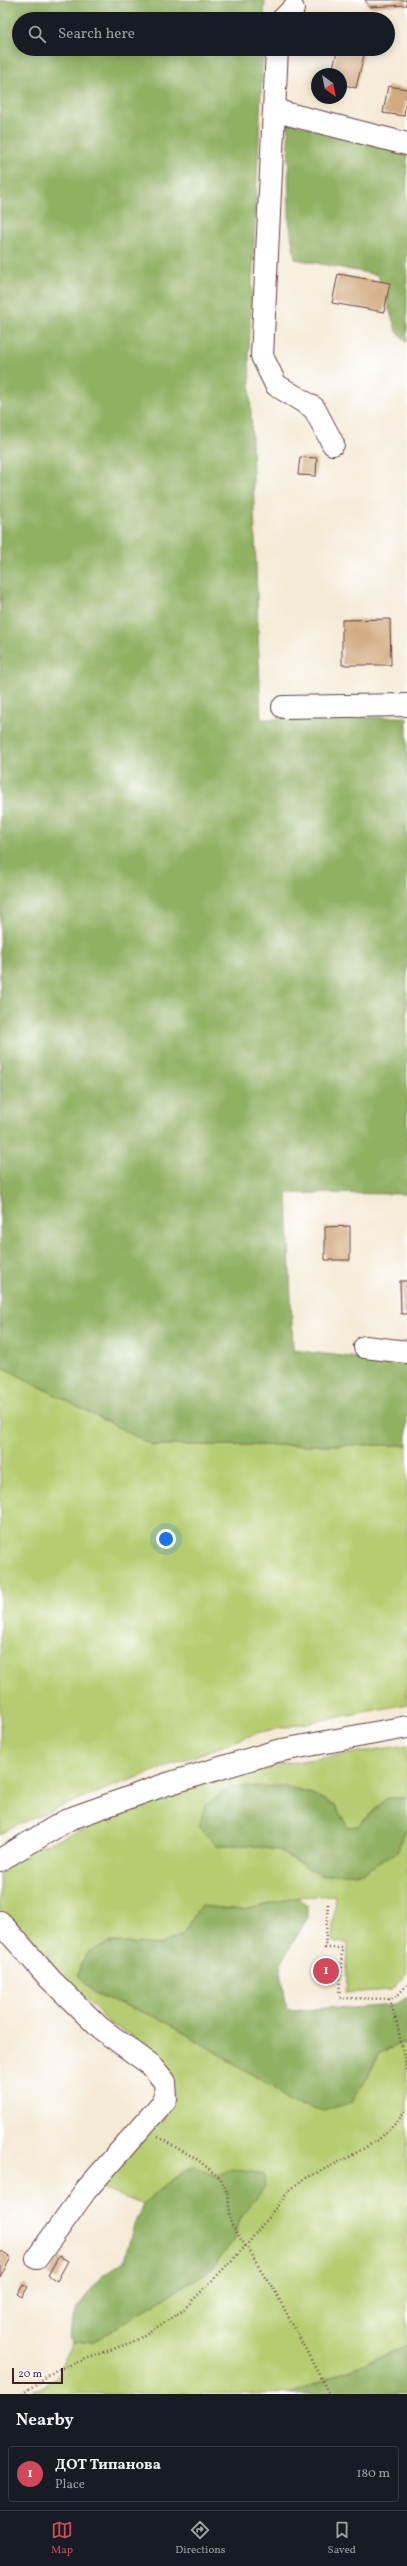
<!DOCTYPE html>
<html lang="en">
<head>
<meta charset="utf-8">
<style>
	:root { --surface:#171b24; --page:#242831; --text:#f1f3f6; --muted:#9ea1a6; --line:#363941; --accent:#d1495b }
	body { margin:0; font-family:Vollkorn,serif; background:var(--page); color:var(--text) }
	.compass { position:absolute; left:311px; top:68px; width:36px; height:36px; border-radius:50%; background:var(--surface); box-shadow:0 2px 10px #0003; rotate:148deg }
	.scale { position:absolute; left:12px; bottom:10px; width:51px; box-sizing:border-box; padding-left:4px; border:2px solid #4a1f2b; border-top:0; font-size:11px; line-height:14px; white-space:nowrap; color:#4a1f2b; -webkit-text-stroke:3px #fff; paint-order:stroke }
	.you { position:absolute; left:166px; top:1539px; width:14px; height:14px; margin:-10px; border:3px solid #fff; border-radius:50%; background:#1a73e8; box-shadow:0 0 0 6px #1a73e833 }
	.badge { display:grid; place-items:center; width:26px; height:26px; border-radius:50%; background:var(--accent); color:#fff; font-size:13px; font-weight:700 }
	.pin { position:absolute; translate:-50% -50%; border:2px solid #fff; box-shadow:0 1px 4px #0006 }
	.list { margin:0; padding:0; list-style:none }
	h2 { display:flex; justify-content:space-between; align-items:center; height:52px; margin:0; padding:0 16px; font-size:17px }
	h2 small { font-size:13px; font-weight:400; color:var(--muted) }
	.list li { display:grid; grid-template-columns:26px 1fr auto; gap:12px; align-items:center; box-sizing:border-box; height:56px; margin:0 8px 8px; padding:0 8px; border:1px solid var(--line); border-radius:4px }
	.list b { display:block; font-size:15px; white-space:nowrap }
	.list p { margin:0; font-size:13px; white-space:nowrap; color:var(--muted) }
	.list em { font-size:13px; font-style:normal; color:var(--muted) }
	.icon { flex:none; width:22px; height:22px; fill:none; stroke:currentColor; stroke-width:2; stroke-linecap:round; stroke-linejoin:round }
	.map { position:relative; flex:none; width:407px; height:2394px; overflow:hidden }
	.search { position:absolute; background:var(--surface); box-shadow:0 2px 10px #0003; left:12px; right:12px; top:12px; height:44px; display:flex; align-items:center; gap:10px; box-sizing:border-box; padding:0 14px; border-radius:22px; color:var(--muted); font-size:15px }
	.sheet { height:116px; background:var(--surface) }
	nav { display:flex; justify-content:space-around; align-items:center; box-sizing:border-box; height:56px; border-top:1px solid var(--line); background:var(--surface); font-size:11px; color:var(--muted) }
	nav a { display:grid; justify-items:center; gap:2px }
	nav .on { color:var(--accent) }
	.map>svg:first-child { display:block }
</style>
</head>
<body>
<div class="map">
<svg width="407" height="2394" viewBox="0 0 407 2394">
	<rect width="100%" height="100%" fill="#fff"/>
	<filter id="ink" filterUnits="userSpaceOnUse"><feTurbulence type="fractalNoise" baseFrequency=".025" numOctaves="2"/><feDisplacementMap in="SourceGraphic" scale="8" xChannelSelector="R" yChannelSelector="G"/><feConvolveMatrix kernelMatrix="1 2 1 2 8 2 1 2 1" color-interpolation-filters="sRGB"/></filter>
	<filter id="wash" filterUnits="userSpaceOnUse"><feTurbulence type="fractalNoise" baseFrequency=".012" numOctaves="4" result="noise"/><feDisplacementMap in="SourceGraphic" scale="16" xChannelSelector="R" yChannelSelector="G"/><feGaussianBlur stdDeviation="0.9" result="paint"/><feColorMatrix in="noise" values="0 0 0 0 0 0 0 0 0 0 0 0 0 0 0 0 0 1.4 0 .05"/><feComposite in="paint" operator="in"/></filter>
	<g filter="url(#wash)">
		<rect width="100%" height="100%" fill="#f4ead5"/>
		<g fill="#b5cc70" stroke="#80764e">
			<polygon points="0,1366 152,1445 407,1445 407,1704 260,1732 98,1792 12,1827 0,1835"/>
			<polygon points="407,1745 407,1798 387,1798 358,1826 348,1827 335,1806 309,1792 282,1786 216,1845 248,1845 277,1850 322,1876 397,1852 407,1826 407,1973 391,1990 346,1993 348,1943 332,1942 335,1895 299,1897 244,1910 200,1906 183,1934 160,1945 112,1942 86,1953 94,1993 163,2020 271,2086 290,2102 352,2101 368,2077 378,2055 401,2043 407,2043 407,2346 290,2394 31,2394 58,2375 72,2343 94,2341 212,2269 234,2240 240,2219 265,2186 231,2169 215,2177 194,2166 184,2171 144,2205 100,2188 138,2144 162,2121 174,2098 153,2055 133,2037 109,2023 0,1914 0,1872 36,1848 172,1794 255,1768"/>
		</g>
		<g fill="#90b062" stroke="#6d6846">
			<polygon points="0,0 265,0 264,19 19,19 19,49 263,49 249,352 261,719 407,717 407,1194 287,1193 293,1350 407,1364 407,1445 152,1445 0,1366"/>
			<polygon points="288,122 407,153 407,343 396,330 378,275 295,259 289,220"/>
			<polygon points="282,1786 309,1792 335,1806 348,1827 358,1826 387,1798 407,1798 407,1826 397,1852 363,1872 322,1876 277,1850 248,1845 216,1845 199,1827 205,1805 231,1787"/>
			<polygon points="299,1897 307,1905 307,1919 280,1964 287,2009 294,2011 335,2007 353,2008 395,2005 407,1997 407,2043 401,2043 378,2055 368,2077 352,2102 324,2111 290,2102 271,2086 163,2020 94,1993 77,1975 86,1953 112,1942 160,1945 183,1934 200,1906 244,1910"/>
			<path d="M194 2166 215 2177 231 2169 264 2174 265 2187 240 2219 234 2240 212 2269 94 2341 72 2343 68 2338 77 2308 101 2277 124 2261C129 2243 133 2222 143 2206 150 2196 183 2172 194 2166Z"/>
			<polygon points="407,2346 407,2394 290,2394"/>
		</g>
		<g id="blocks">
			<g fill="#d2aa80">
				<polygon points="365,0 406,0 407,5 369,7"/>
				<polygon points="338,49 364,55 356,88 341,84 341,74 331,74"/>
				<polygon points="388,86 407,89 404,116 383,113"/>
				<polygon points="338,274 390,283 384,312 332,303"/>
				<polygon points="300,457 317,458 316,476 298,475"/>
				<polygon points="390,619 391,665 342,665 342,620"/>
				<polygon points="350,1226 350,1260 325,1260 325,1227"/>
				<polygon points="400,1281 407,1281 407,1314 401,1314"/>
				<polygon points="322,1965 331,1966 330,1976 321,1976"/>
				<polygon points="0,2251 11,2258 0,2277"/>
				<polygon points="59,2256 68,2261 57,2281 48,2275"/>
				<polygon points="23,2284 28,2287 22,2297 17,2294"/>
			</g>
		</g>
	</g>
	<g filter="url(#ink)">
		<use href="#blocks" fill-opacity="0" stroke="#643d44" stroke-width="1"/>
		<g fill="none" stroke-linecap="round" stroke-linejoin="round">
			<g stroke="#643d44" stroke-width="24">
				<g id="minor">
					<polyline points="283,19 293,9"/>
					<polyline points="277,49 262,356 276,385 314,408 333,444"/>
					<polyline points="276,111 407,144"/>
					<polyline points="283,707 407,705"/>
					<polyline points="365,1347 407,1352"/>
					<polyline points="0,1860 69,1819 164,1785 277,1751 407,1727"/>
					<polyline points="0,1922 50,1979 100,2028 151,2065 165,2082 166,2099 86,2190 37,2258"/>
				</g>
			</g>
			<g stroke="#643d44" stroke-width="2.5" stroke-dasharray="1 3" stroke-linecap="butt">
				<polyline points="328,1904 325,1948 342,1948 339,1998 389,1999 397,1996 407,1985"/>
				<polyline points="389,1999 396,2019 407,2071"/>
				<polyline points="158,2137 198,2160 221,2179 228,2195 231,2224 276,2293 329,2394"/>
				<polyline points="22,2394 56,2370 135,2341 182,2311 245,2247 289,2191 302,2180 349,2157 378,2140 397,2122 407,2109"/>
			</g>
			<use href="#minor" stroke="#fff" stroke-width="22"/>
		</g>
	</g>
</svg>
<svg class="compass" viewBox="-18 -18 36 36"><path d="M0-13l5 13h-10z" fill="#e53935"/><path d="M0 13l5-13h-10z" fill="#9ea1a6"/></svg>
<div class="scale">20 m</div>
<div class="you"></div>
<div class="pin badge" style="left:326px;top:1971px">1</div>
<div class="search"><svg class="icon" aria-label="search" viewBox="0 0 24 24"><circle cx="10" cy="10" r="6"/><path d="M15 15l6 6"/></svg>Search here</div>
</div>
<section class="sheet">
<h2>Nearby<small></small></h2>
<ul class="list">
<li><span class="badge">1</span><div><b>ДОТ Типанова</b><p>Place</p></div><em>180 m</em></li>
</ul>
</section>
<nav>
<a class="on"><svg class="icon" aria-label="map" viewBox="0 0 24 24"><path d="M3 6l6-2 6 2 6-2v14l-6 2-6-2-6 2zM9 4v14M15 6v14"/></svg>Map</a>
<a><svg class="icon" aria-label="directions" viewBox="0 0 24 24"><path d="M12 3l9 9-9 9-9-9zM9 14v-3h6M13 9l2 2-2 2"/></svg>Directions</a>
<a><svg class="icon" aria-label="saved" viewBox="0 0 24 24"><path d="M7 4h10v16l-5-4-5 4z"/></svg>Saved</a>
</nav>
</body>
</html>
